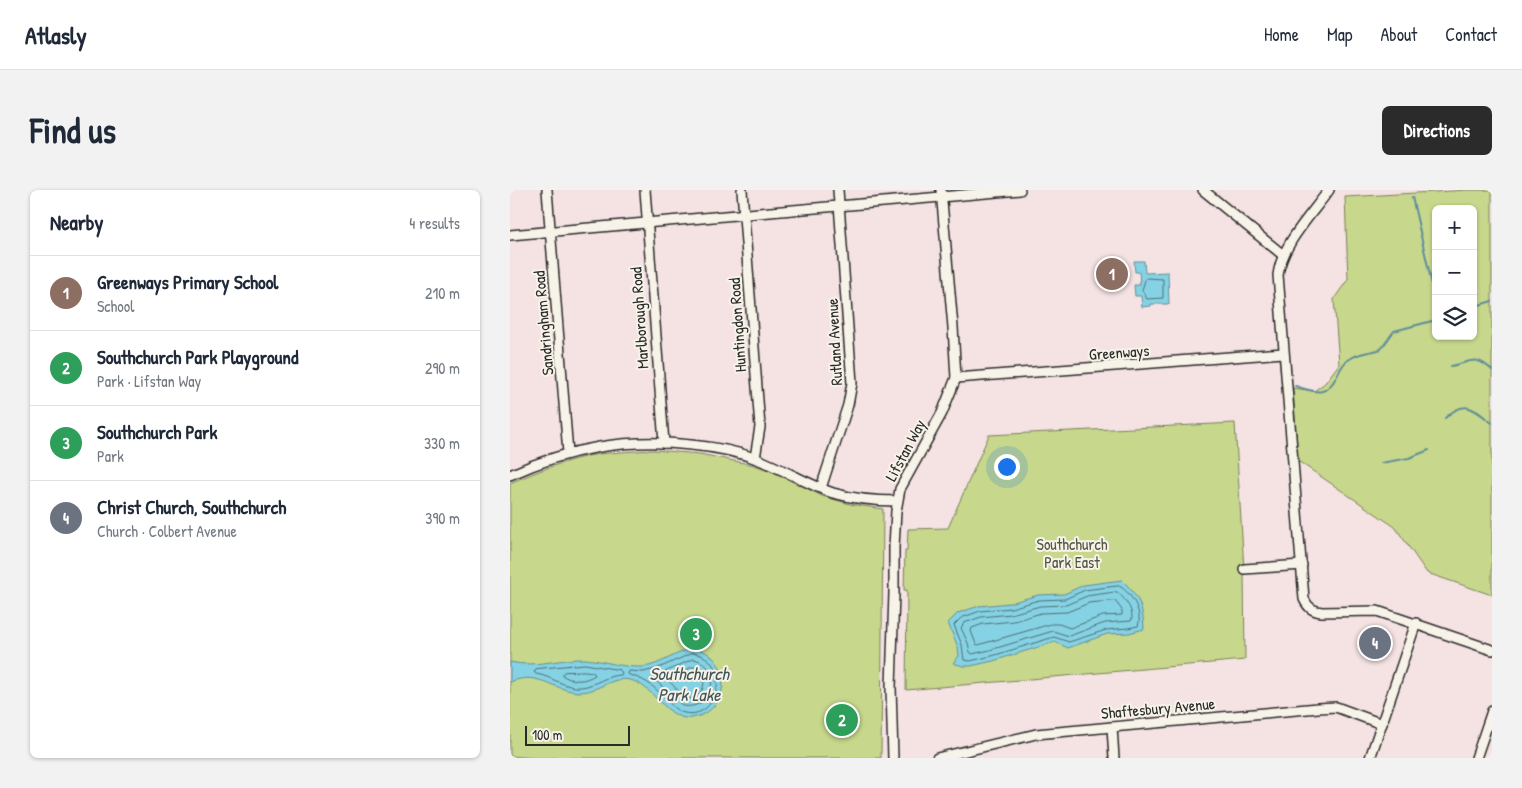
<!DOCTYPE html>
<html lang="en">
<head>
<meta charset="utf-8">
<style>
	:root { --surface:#fff; --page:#f2f2f3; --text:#1f2937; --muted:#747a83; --line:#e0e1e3; --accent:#2b2b2b }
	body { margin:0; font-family:"Patrick Hand",sans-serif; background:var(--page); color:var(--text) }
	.controls { position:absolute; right:15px; top:15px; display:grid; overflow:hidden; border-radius:8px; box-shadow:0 1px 4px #0004 }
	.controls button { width:45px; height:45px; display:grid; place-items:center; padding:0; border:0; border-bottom:1px solid var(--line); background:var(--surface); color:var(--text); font:25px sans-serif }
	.scale { position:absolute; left:15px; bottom:12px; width:105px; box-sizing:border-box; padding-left:5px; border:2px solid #2b2b2b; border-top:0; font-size:14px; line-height:18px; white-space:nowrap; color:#2b2b2b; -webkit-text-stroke:4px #f7f3e8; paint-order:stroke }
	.you { position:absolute; left:496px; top:276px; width:18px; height:18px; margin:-12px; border:4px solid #fff; border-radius:50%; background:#1a73e8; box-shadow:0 0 0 8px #1a73e833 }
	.badge { display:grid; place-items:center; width:32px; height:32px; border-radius:50%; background:var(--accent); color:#fff; font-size:16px; font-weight:700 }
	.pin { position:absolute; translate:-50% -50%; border:2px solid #fff; box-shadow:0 1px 5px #0006 }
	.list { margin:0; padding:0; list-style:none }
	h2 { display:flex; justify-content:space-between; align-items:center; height:65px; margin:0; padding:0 20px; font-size:21px }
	h2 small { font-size:16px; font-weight:400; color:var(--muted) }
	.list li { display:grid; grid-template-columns:32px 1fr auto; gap:15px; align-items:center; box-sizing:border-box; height:75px; padding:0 20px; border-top:1px solid var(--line) }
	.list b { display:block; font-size:19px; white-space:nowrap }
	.list p { margin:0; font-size:16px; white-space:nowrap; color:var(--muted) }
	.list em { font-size:16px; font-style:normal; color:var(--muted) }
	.icon { flex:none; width:28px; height:28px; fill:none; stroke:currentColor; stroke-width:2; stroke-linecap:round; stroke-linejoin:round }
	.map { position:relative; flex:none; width:982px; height:568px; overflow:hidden; border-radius:8px }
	header { display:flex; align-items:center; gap:30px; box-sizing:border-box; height:70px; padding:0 25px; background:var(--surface); border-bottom:1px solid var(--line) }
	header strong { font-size:24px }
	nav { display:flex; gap:28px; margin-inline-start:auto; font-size:18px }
	.intro { display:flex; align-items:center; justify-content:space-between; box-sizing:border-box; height:120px; padding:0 30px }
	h1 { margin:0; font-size:35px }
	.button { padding:12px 22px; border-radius:8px; background:var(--accent); color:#fff; font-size:18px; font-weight:700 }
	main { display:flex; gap:30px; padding:0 30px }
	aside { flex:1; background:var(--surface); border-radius:8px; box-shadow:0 1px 4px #0004 }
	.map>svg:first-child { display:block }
</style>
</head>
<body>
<header>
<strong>Atlasly</strong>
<nav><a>Home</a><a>Map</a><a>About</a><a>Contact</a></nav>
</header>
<div class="intro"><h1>Find us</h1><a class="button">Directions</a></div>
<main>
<aside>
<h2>Nearby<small>4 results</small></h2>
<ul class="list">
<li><span class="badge" style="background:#8d6e63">1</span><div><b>Greenways Primary School</b><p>School</p></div><em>210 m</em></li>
<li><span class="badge" style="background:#2e9e5b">2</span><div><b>Southchurch Park Playground</b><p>Park · Lifstan Way</p></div><em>290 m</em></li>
<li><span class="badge" style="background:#2e9e5b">3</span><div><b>Southchurch Park</b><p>Park</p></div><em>330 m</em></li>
<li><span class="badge" style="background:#6b7280">4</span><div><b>Christ Church, Southchurch</b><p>Church · Colbert Avenue</p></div><em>390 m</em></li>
</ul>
</aside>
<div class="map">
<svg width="982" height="568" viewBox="0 0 982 568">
	<rect width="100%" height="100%" fill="#f5e2e3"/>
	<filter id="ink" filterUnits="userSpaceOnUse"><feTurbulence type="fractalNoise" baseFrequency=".02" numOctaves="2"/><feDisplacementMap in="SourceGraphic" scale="10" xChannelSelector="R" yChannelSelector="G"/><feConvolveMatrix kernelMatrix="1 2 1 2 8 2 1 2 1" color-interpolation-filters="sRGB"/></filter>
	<g filter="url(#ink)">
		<g fill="#c7d78b" stroke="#79815b" fill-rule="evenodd">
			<path d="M959 0H982V405L917 383 885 337 788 271 783 198 804 201 815 193 829 174 824 109 838 89 835 7ZM926 19H963V146H926Z"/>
			<polygon points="725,233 734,379 735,470 396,500 397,400 394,400 395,361 397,361 398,339 438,338 479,245"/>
			<path d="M144 260 190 264 244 275 264 282 312 306 340 314 373 319 371 568H24L0 566V293C28 281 58 269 89 264 107 262 125 261 144 260Z"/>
		</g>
		<g fill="#85d2e4" stroke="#618f9a">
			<polygon points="624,71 634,71 635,83 658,82 659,114 641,114 641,116 632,117 631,106 625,106 624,95 630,95 629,82 625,82"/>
			<path d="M612 390C629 407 633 416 634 439L619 443 597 444 558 458 545 452 483 471 461 476H453L443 473 449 466 448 457 438 433 448 423 469 416 500 413 528 405 554 404 574 395Z"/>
			<path d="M183 458C223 464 223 522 181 528 161 531 146 503 128 493 105 481 91 502 70 502 43 501 29 480 0 492V472C26 478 51 468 76 469 95 471 114 478 133 477 151 475 166 462 183 458Z"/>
		</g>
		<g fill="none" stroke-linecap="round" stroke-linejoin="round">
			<g stroke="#4f6e75" stroke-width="1">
				<polygon points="637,88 653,89 653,108 637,109 632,100 635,90"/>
				<path d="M609 396C621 402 633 422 628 436L618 438 596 440 559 452 544 447 482 466 460 471 454 470 452 455 444 435 451 428 470 421 501 418 529 410 555 409 575 400Z"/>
				<path d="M607 402C615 408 625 422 621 431L595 433 559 446 543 441 480 460 462 464 460 462 458 453 451 438 454 433 471 427 501 424 530 416 556 415 577 406Z"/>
				<polygon points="605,411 612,420 612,425 593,426 560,438 549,434 541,434 468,455 466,454 461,441 462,438 473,434 504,431 531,423 557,422 579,413"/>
				<path d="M183 463C224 468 209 535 171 522 166 520 162 516 159 512 150 503 140 492 128 488 124 486 121 486 118 484L119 481 133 482 146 479Z"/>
				<path d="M183 469C211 472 207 521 173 516L143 488Z"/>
				<path d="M75 474 110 480 112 483 111 485C97 485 86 495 72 497 56 499 41 486 26 484L24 482 26 479Z"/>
				<path d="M182 477H186C200 489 194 509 176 509L158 490Z"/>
				<path d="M75 481 83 482 85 485C74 492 62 492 52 485L54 482Z"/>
			</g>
			<g stroke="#618f9a" stroke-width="2">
				<polyline points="902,7 925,107"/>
				<polyline points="963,117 982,111"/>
				<path d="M941 176C962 172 965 164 982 180"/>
				<path d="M785 196C806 202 815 208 827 186 830 180 832 174 838 170 848 162 859 163 871 159L884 141 926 130"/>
				<path d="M935 228C955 209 963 218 982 233"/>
				<polyline points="871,273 899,268 919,260"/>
			</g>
			<g stroke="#2b2b2b" stroke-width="12">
				<g id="minor">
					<polyline points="37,0 58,263"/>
					<polyline points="135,0 154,253"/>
					<polyline points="232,0 250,237 245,268"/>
					<polyline points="693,0 773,65"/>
					<path d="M819 0C801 25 772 54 768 85L794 409C798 418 803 421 812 422L867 421 982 460"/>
					<polyline points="0,45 510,0"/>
					<polyline points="446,188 773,163"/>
					<path d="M0 285C59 258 116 248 181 255 203 257 226 261 247 269 273 279 297 294 323 303 344 309 365 311 387 311"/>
					<polyline points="311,298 338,215 342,193 328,0"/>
					<polyline points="734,379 792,375"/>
					<polyline points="602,537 604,568"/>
					<polyline points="383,568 381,497 384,403 384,357 386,321 390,299 432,223 446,188 443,137 431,0"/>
					<polyline points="427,568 526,544 808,518 826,517 872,534"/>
					<polyline points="860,568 906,433"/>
					<polyline points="966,568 982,521"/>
				</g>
			</g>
			<use href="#minor" stroke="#f7f3e8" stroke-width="9"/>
		</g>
	</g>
	<g text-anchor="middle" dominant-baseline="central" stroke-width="4" stroke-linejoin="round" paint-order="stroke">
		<g font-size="16" fill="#2b2b2b" stroke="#f7f3e8">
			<text transform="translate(129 128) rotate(-94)">Marlborough Road</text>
			<text transform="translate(33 133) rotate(-95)">Sandringham Road</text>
			<text transform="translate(227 135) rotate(-94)">Huntingdon Road</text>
			<text transform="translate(324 152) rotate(-93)">Rutland Avenue</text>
			<text transform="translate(609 162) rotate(-4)">Greenways</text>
			<text transform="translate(395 260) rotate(-62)">Lifstan Way</text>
			<text transform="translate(648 518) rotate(-5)">Shaftesbury Avenue</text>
		</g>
		<g font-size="16" fill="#525643" stroke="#f7f3e8">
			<text x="562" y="354">Southchurch<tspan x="562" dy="18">Park East</tspan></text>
		</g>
		<g font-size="18" font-style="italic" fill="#425559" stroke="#f7f3e8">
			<text x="179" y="483">Southchurch<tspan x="179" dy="21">Park Lake</tspan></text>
		</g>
	</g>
</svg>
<div class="controls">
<button>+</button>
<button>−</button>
<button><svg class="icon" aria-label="layers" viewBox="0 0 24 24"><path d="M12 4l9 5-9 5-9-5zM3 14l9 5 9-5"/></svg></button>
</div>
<div class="scale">100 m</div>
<div class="you"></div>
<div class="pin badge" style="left:602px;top:84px;background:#8d6e63">1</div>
<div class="pin badge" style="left:332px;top:530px;background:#2e9e5b">2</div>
<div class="pin badge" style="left:186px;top:444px;background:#2e9e5b">3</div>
<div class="pin badge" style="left:865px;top:453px;background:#6b7280">4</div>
</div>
</main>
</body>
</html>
